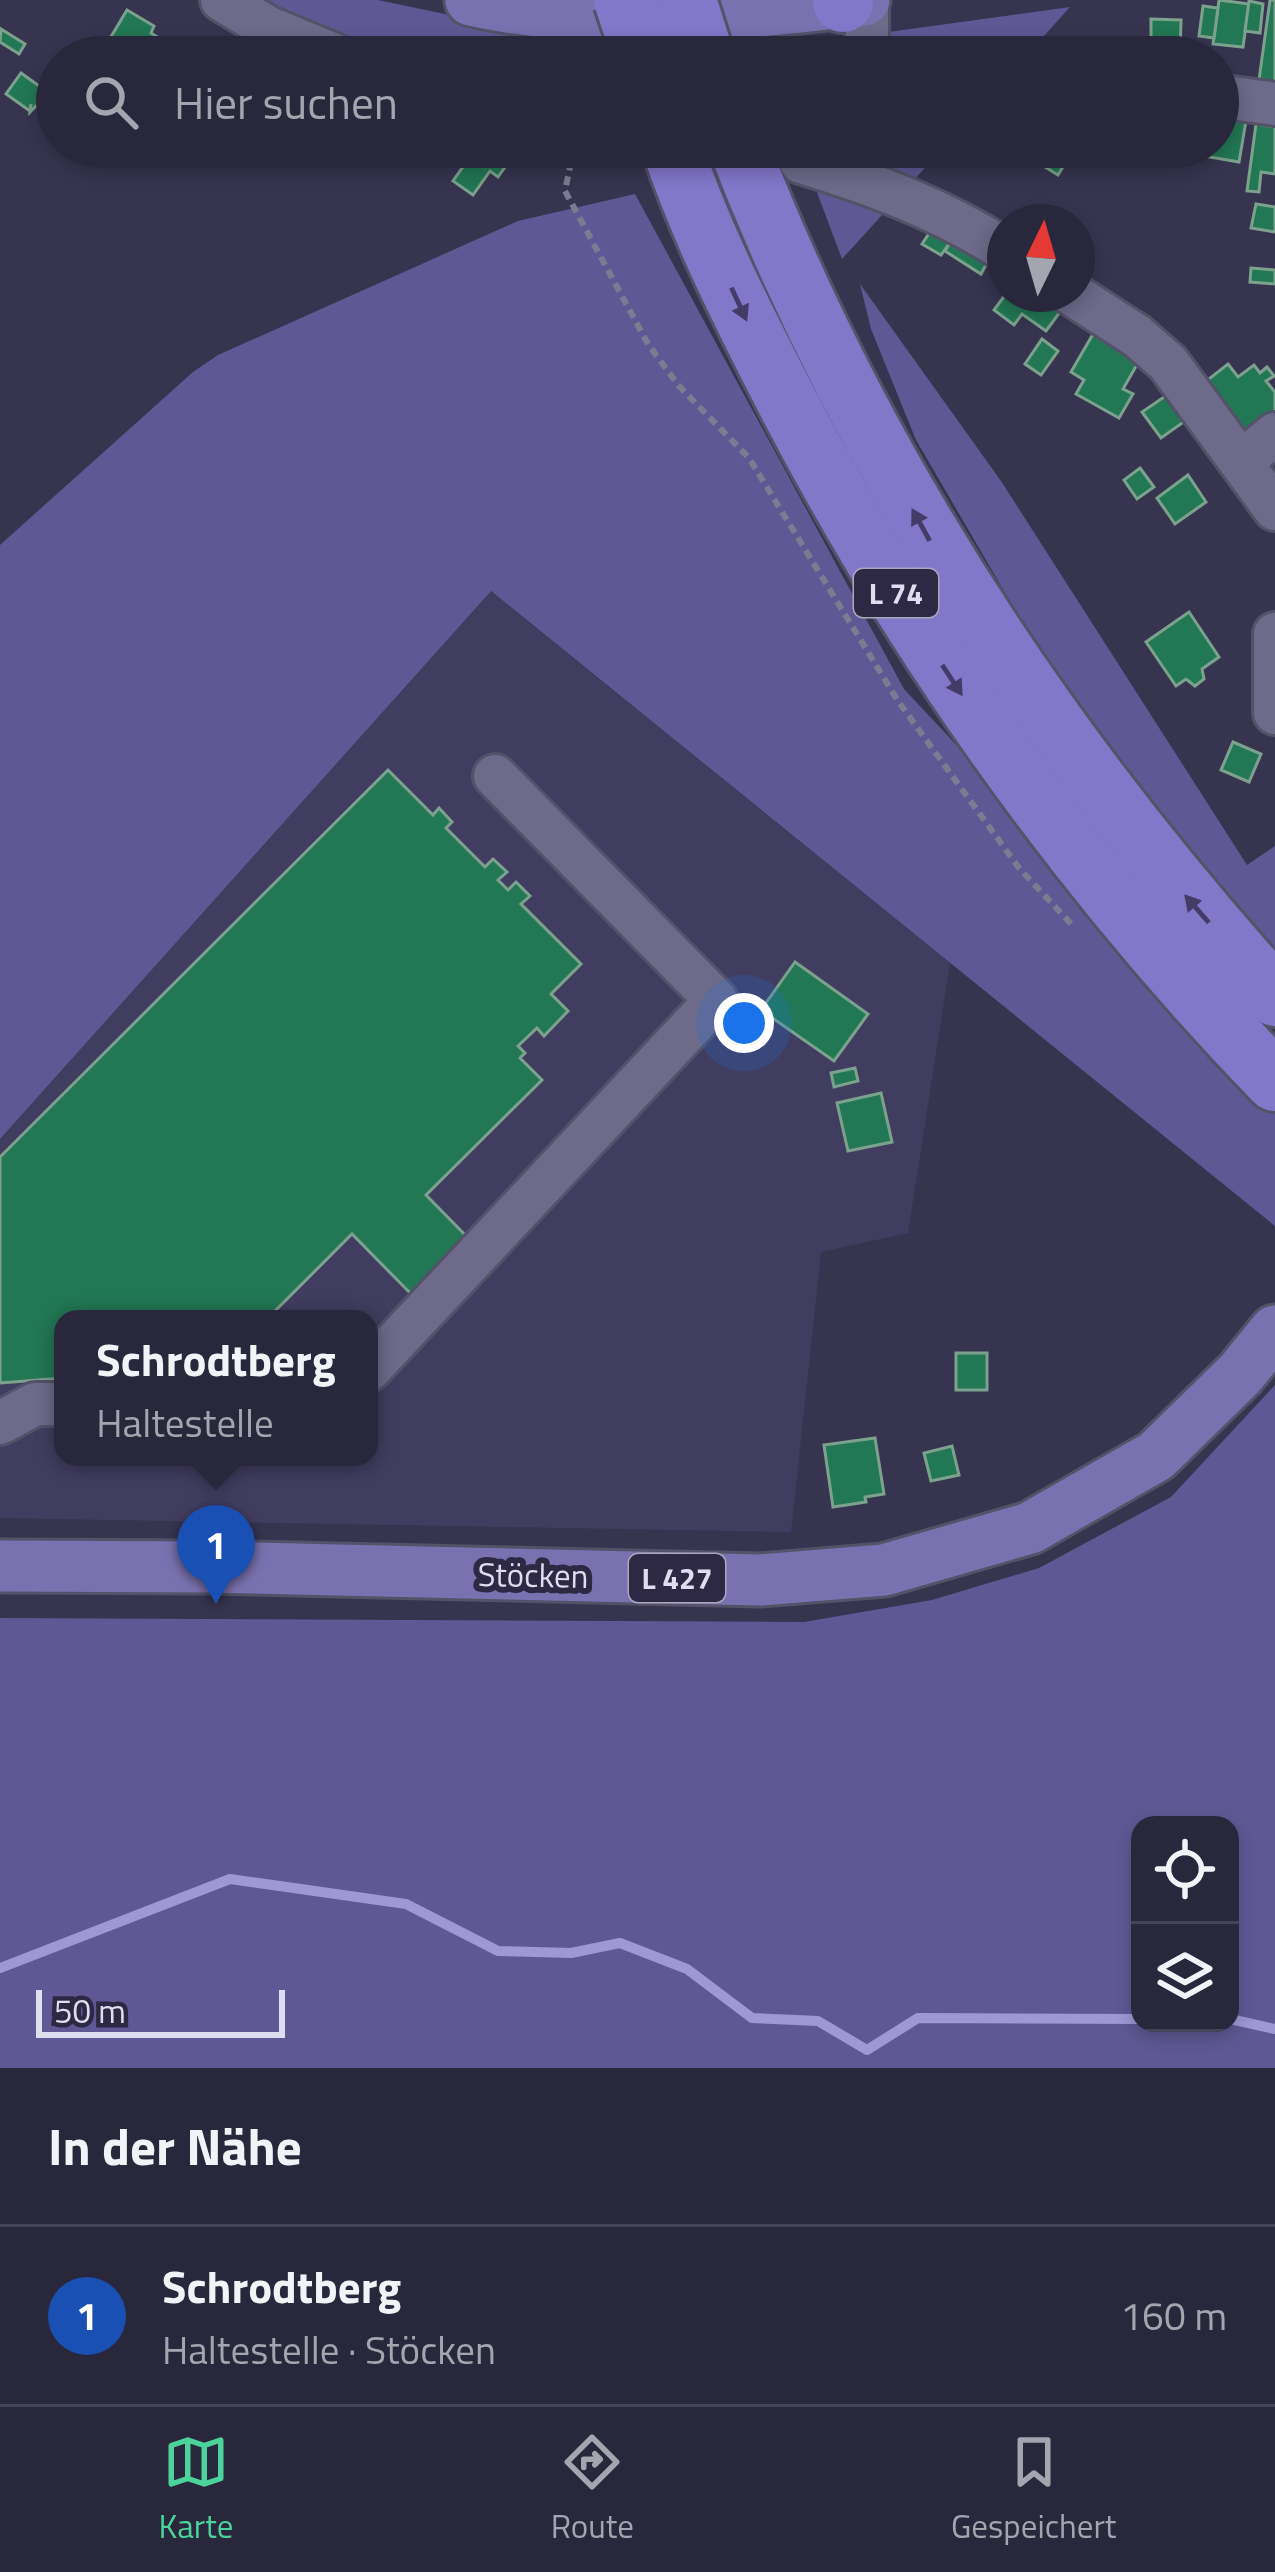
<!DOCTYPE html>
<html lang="de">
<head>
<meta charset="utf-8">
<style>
	:root { --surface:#29273c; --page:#312f43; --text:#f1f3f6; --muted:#a5a5af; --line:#454456; --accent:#4cd39b }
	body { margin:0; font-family:"Titillium Web",sans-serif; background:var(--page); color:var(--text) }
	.controls { position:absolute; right:36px; bottom:36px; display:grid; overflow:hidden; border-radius:24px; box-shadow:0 6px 18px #0003 }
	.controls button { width:108px; height:108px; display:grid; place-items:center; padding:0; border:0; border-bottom:3px solid var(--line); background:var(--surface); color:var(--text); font:60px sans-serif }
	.compass { position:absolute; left:987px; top:204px; width:108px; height:108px; border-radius:50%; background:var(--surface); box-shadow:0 6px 18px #0003; rotate:5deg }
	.scale { position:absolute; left:36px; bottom:30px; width:249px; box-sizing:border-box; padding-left:12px; border:6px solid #dfdef0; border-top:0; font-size:33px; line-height:42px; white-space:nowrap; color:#dfdef0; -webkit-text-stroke:9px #2d2945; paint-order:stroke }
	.you { position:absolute; left:744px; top:1023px; width:42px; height:42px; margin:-30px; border:9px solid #fff; border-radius:50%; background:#1a73e8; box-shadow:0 0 0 18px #1a73e833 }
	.badge { display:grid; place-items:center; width:78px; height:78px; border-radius:50%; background:var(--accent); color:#fff; font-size:39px; font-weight:700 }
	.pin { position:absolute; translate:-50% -99px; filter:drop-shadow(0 3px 6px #0008) }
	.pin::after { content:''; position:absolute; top:63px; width:42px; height:36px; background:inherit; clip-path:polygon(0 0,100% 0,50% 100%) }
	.popup { position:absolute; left:54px; top:1310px; width:324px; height:156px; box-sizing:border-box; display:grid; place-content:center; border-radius:24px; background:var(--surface); filter:drop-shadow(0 3px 9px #0005); font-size:39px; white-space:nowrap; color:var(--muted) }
	.popup b { font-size:45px; color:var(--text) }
	.popup::after { content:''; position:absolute; left:50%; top:100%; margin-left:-24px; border:24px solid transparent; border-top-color:var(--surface) }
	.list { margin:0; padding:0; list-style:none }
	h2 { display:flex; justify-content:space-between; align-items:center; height:156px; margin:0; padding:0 48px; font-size:51px }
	h2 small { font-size:39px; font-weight:400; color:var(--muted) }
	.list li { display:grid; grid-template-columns:78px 1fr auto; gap:36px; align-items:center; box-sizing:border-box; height:180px; padding:0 48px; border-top:3px solid var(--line) }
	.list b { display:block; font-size:45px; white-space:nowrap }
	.list p { margin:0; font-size:39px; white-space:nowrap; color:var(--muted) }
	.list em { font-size:39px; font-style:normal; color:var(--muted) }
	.icon { flex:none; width:66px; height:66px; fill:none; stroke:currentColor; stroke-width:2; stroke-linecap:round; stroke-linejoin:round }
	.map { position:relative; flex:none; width:1275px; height:2068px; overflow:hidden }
	.search { position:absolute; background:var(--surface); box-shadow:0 6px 18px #0003; left:36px; right:36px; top:36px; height:132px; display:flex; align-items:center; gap:30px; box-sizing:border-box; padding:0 42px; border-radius:66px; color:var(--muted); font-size:45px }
	.sheet { height:336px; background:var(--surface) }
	nav { display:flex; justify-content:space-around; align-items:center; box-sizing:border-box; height:168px; border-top:3px solid var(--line); background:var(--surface); font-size:33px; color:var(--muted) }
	nav a { display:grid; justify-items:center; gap:6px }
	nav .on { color:var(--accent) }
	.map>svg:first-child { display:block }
</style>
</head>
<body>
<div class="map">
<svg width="1275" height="2068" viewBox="0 0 1275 2068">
	<rect width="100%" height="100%" fill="#373450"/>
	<path fill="#413d60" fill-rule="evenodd" d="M490 591 950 963 908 1233 821 1252 791 1532 0 1518V1139ZM63 1319H369V1457H63Z"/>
	<g fill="#605894" fill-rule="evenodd">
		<path d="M245 0H378L544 35 565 49 567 57C514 57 458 61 405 57 352 53 291 27 245 0Z"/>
		<polygon points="1070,7 1025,57 767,57 764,49"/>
		<polygon points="800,147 944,147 842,259"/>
		<polygon points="635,194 904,689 1275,1085 1275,1226 491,591 0,1139 0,545 193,372 218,355 518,221"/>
		<polygon points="860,284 1001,481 1247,865 1275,846 1275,948 1225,896 1053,675 916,440 871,329"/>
		<path d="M1275 1385V2068H0V1618L804 1622 932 1600 1039 1568 1171 1497ZM1230 1825V2023H1140V1825Z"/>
	</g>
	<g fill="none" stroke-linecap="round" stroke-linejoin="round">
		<g stroke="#9f97d6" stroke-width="10">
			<polyline points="0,1968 230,1879 406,1904 498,1951 571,1953 620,1943 687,1969 752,2018 818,2021 867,2050 918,2018 1140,2019"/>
			<polyline points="1230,2019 1275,2029"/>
		</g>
	</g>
	<g fill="#275" stroke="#7ca18d" stroke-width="3">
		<polygon points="1219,0 1249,4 1243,47 1213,44"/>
		<polygon points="1270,0 1275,0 1275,82 1259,80"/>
		<polygon points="1249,1 1263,4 1260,33 1245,31"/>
		<polygon points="1203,6 1218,8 1214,38 1199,36"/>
		<polygon points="127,10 154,26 151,33 180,51 179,57 100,55"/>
		<polygon points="1151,19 1181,20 1180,57 1151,57"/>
		<polygon points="1,29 25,44 19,54 0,42"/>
		<polygon points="197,42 214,44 212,57 195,57"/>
		<polygon points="21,73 46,91 52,83 57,87 57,94 44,112 36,106 30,112 31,104 30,111 6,94"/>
		<polygon points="1218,110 1247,115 1239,162 1204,156 1205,147 1218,147"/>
		<polygon points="1256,124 1275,127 1275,174 1261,172 1259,192 1247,191"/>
		<polygon points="239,147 284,147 284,154 277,153 277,163 238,160"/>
		<polygon points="477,147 518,149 498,177 490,171 473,195 453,181"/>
		<polygon points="1046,147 1075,147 1058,175 1037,162"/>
		<polygon points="1256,204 1275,207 1275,232 1251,228"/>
		<polygon points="932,229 951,241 941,255 922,244"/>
		<polygon points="954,236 990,257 981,274 945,251"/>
		<polygon points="1251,268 1275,270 1275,284 1250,282"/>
		<polygon points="1012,294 1035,294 1060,312 1046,331 1022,314 1014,325 994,310 1005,295 1009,298"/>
		<polygon points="1093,334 1139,361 1123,389 1133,394 1119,418 1076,394 1084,380 1071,372"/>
		<polygon points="1042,339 1058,351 1041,375 1025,364"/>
		<polygon points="1228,364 1238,377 1254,365 1260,373 1267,367 1274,376 1266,381 1275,392 1275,415 1246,437 1205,382"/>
		<polygon points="1167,395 1185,421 1161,438 1142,412"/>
		<polygon points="1140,468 1154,487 1137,499 1124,480"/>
		<polygon points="1188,475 1206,502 1175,524 1157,498"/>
		<polygon points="1189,612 1219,657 1202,669 1204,679 1195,686 1186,679 1176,686 1146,642"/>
		<polygon points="1233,742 1261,754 1249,782 1221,770"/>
		<polygon points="388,770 433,815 439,808 452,822 446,828 485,867 493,859 507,872 498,880 508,890 516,882 530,896 521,904 581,964 551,994 568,1011 544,1036 537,1028 518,1046 525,1053 520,1058 542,1080 426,1195 471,1241 414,1297 352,1234 267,1319 63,1319 63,1378 0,1383 0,1157"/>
		<polygon points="795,962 868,1014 834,1061 761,1010"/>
		<polygon points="855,1068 858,1081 834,1087 831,1073"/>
		<polygon points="881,1093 892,1142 848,1151 837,1103"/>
		<rect x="956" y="1353" width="31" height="37"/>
		<polygon points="875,1438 884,1494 865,1497 866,1502 833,1507 824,1445"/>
		<polygon points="952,1446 959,1475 931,1481 924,1453"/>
	</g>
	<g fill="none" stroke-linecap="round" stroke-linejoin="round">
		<g stroke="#545269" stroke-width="48">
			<g id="minor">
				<polyline points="222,0 269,28 339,57"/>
				<polyline points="867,57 867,0"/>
				<polyline points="1218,96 1275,104"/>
				<path d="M801 162C873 184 941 209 1005 250"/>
				<polyline points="1072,294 1137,336 1168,363 1275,509"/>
				<polyline points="1241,462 1275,434"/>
				<polyline points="1275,634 1275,713"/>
				<polyline points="369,1370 716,1000 495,776"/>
				<polyline points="0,1423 35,1404 63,1404"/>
			</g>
		</g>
		<g stroke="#545269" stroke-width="57">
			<g id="major">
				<path d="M471 0C602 29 733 15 864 0"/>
				<polyline points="0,1566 210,1567 760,1580 884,1570 1030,1528 1156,1456 1240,1374 1275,1331"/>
			</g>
		</g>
		<g stroke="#545269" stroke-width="66">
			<g id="highway">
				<polyline points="843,2 843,0"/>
				<path d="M672 147C699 227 737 304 776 380 906 636 1075 874 1275 1081"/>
				<path d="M739 147C862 464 1048 745 1275 996"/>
			</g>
		</g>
		<polyline stroke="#7d7b92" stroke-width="6" stroke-dasharray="9 6" stroke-linecap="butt" points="574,147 565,191 648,344 678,385 749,458 898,701 1019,868 1074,927"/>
		<use href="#minor" stroke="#6d6a8a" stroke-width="42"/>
		<use href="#major" stroke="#7a72b0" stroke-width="51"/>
		<use href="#highway" stroke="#8377ca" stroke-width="60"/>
		<g stroke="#545269" stroke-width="66" stroke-linecap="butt">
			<g id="highway-bridge">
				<polyline points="624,0 643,57"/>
				<polyline points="686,0 704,57"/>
			</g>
		</g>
		<use href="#highway-bridge" stroke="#8377ca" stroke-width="60"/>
	</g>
	<defs><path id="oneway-solid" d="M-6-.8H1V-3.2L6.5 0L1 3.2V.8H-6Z" transform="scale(3)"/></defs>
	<g fill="#423c66">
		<use href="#oneway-solid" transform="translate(739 304) rotate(65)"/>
		<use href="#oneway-solid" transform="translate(921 525) rotate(-119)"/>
		<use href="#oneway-solid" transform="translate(952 680) rotate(57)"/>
		<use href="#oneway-solid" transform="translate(1197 909) rotate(-131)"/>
	</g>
	<g text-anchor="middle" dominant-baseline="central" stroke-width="12" stroke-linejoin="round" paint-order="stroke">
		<g fill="#2d2945" stroke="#aaa8bd" stroke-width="3">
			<rect x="854" y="569" width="84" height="48" rx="9"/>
			<rect x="629" y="1554" width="96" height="48" rx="9"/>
		</g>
		<g font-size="30" font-weight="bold" fill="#dfdef0">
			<text x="896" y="593">L 74</text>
			<text x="677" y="1578">L 427</text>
		</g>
		<g font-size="33" fill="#dfdef0" stroke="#2d2945">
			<text transform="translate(533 1575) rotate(1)">Stöcken</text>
		</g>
	</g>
</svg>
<div class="controls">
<button><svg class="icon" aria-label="locate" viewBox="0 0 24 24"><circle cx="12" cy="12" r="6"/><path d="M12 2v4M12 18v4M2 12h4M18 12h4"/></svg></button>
<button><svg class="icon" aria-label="layers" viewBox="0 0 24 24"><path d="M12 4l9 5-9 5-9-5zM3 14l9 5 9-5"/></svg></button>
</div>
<svg class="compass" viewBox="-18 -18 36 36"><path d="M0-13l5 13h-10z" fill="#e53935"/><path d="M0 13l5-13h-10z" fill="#a5a5af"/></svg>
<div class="scale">50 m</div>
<div class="you"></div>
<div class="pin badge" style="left:216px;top:1604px;background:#1a4fb4">1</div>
<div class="popup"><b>Schrodtberg</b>Haltestelle</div>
<div class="search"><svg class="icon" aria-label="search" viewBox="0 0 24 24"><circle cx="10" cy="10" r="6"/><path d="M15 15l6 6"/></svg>Hier suchen</div>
</div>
<section class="sheet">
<h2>In der Nähe<small></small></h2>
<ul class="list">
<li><span class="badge" style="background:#1a4fb4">1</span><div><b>Schrodtberg</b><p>Haltestelle · Stöcken</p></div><em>160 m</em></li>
</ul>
</section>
<nav>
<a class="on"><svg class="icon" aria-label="map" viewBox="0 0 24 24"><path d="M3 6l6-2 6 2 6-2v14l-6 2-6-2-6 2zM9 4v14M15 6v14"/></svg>Karte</a>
<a><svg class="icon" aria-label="directions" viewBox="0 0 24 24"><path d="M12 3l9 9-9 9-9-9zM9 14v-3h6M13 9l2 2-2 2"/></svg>Route</a>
<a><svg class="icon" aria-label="saved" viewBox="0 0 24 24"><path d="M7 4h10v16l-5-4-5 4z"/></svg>Gespeichert</a>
</nav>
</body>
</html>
